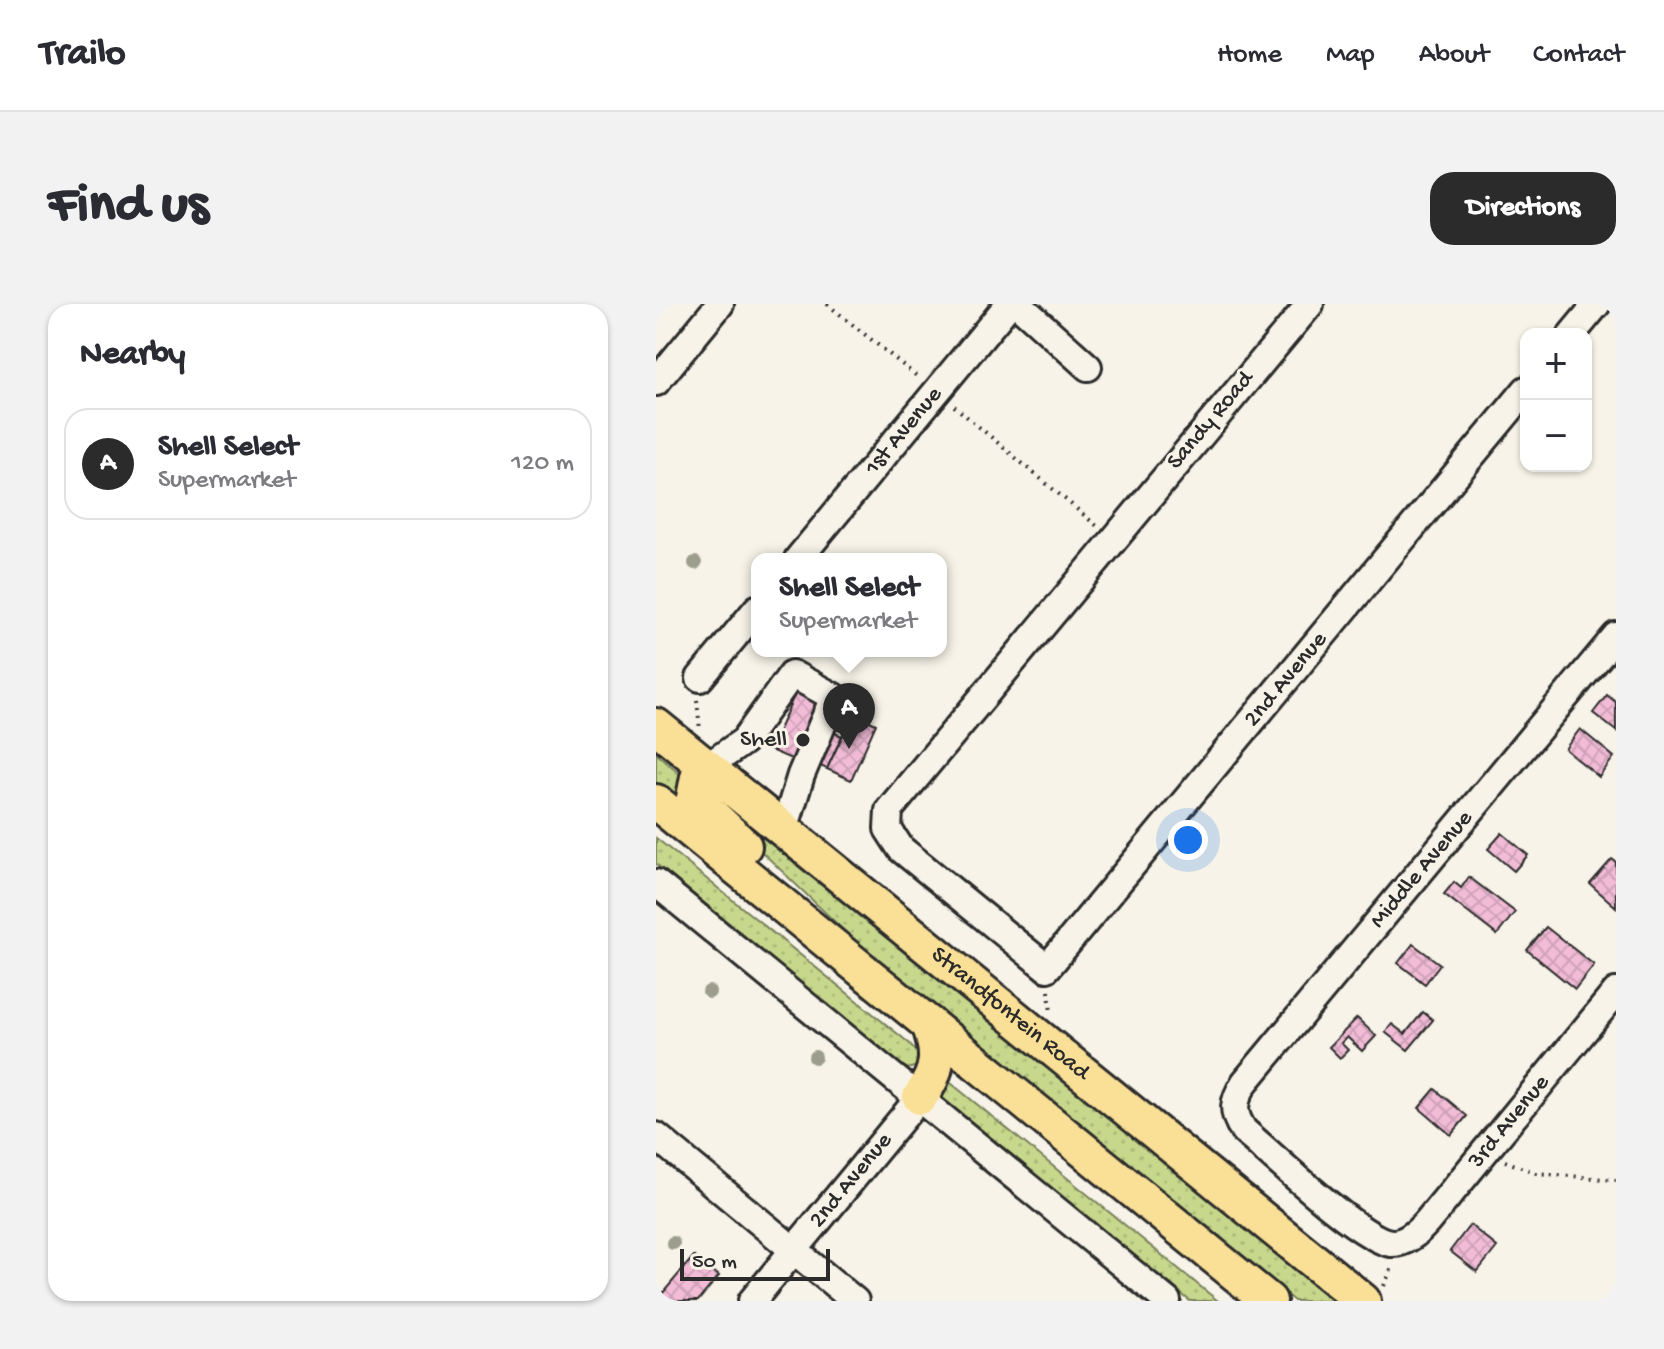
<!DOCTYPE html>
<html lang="en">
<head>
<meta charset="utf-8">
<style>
	:root { --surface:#fff; --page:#f2f2f3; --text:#2b2b33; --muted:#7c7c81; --line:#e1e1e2; --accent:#2b2b2b }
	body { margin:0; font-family:"Gochi Hand",sans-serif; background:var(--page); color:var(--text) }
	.controls { position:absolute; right:24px; top:24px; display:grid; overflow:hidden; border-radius:16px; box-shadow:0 2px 6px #0004 }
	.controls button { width:72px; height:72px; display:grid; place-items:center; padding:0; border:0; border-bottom:2px solid var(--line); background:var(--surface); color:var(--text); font:40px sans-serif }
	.scale { position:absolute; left:24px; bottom:20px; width:150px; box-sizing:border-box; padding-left:8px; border:4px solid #2b2b2b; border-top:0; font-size:22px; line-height:28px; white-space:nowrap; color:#2b2b2b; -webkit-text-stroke:6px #f7f3e8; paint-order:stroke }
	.you { position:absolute; left:532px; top:536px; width:28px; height:28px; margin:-20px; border:6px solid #fff; border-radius:50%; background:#1a73e8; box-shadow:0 0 0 12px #1a73e833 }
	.badge { display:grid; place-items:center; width:52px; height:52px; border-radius:50%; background:var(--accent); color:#fff; font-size:26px; font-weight:700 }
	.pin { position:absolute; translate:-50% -66px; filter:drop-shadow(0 2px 4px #0008) }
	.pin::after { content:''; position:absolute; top:42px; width:28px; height:24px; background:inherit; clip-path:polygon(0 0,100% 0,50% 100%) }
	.popup { position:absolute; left:95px; top:249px; width:196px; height:104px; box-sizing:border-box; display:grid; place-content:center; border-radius:16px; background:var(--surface); filter:drop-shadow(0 2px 6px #0005); font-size:26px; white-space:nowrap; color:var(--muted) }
	.popup b { font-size:30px; color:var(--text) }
	.popup::after { content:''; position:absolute; left:50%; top:100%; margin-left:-16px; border:16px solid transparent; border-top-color:var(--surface) }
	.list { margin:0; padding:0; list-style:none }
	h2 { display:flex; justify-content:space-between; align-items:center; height:104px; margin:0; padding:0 32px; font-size:34px }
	h2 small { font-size:26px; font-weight:400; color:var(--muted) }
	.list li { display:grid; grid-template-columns:52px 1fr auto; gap:24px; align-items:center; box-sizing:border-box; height:112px; margin:0 16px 16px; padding:0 16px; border:2px solid var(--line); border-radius:24px }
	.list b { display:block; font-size:30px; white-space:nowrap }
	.list p { margin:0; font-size:26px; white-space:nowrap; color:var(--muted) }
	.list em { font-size:26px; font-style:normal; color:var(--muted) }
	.map { position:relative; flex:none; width:960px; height:997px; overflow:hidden; border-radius:24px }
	header { display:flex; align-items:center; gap:48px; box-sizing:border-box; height:112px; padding:0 40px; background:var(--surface); border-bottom:2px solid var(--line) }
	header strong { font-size:38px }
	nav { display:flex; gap:44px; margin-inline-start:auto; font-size:28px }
	.intro { display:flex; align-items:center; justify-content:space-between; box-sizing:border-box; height:192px; padding:0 48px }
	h1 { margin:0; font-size:56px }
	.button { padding:20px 36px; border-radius:24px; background:var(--accent); color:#fff; font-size:28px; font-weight:700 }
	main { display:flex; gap:48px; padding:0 48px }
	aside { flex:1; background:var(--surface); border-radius:24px; box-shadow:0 2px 6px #0004 }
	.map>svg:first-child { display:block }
</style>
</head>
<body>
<header>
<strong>Trailo</strong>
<nav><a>Home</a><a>Map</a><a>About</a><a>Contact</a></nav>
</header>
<div class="intro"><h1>Find us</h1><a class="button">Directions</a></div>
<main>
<aside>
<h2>Nearby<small></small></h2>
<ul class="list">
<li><span class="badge">A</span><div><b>Shell Select</b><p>Supermarket</p></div><em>120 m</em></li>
</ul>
</aside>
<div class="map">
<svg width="960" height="997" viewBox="0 0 960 997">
	<defs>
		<pattern id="grass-dots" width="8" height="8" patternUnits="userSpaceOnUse" patternTransform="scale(2)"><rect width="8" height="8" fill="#c7d88c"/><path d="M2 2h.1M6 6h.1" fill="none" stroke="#abba79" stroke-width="1.8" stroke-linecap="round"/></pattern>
		<pattern id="building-cross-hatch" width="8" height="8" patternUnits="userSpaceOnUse" patternTransform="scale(2)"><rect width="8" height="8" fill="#f2bcd7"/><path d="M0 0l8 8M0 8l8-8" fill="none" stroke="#d0a2b9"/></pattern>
	</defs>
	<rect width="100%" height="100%" fill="#f7f3e8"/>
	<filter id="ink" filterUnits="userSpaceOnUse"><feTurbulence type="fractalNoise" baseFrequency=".0125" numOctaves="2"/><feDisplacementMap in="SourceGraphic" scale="16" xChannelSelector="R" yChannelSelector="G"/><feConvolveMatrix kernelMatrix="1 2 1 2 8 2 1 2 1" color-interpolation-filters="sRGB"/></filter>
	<g filter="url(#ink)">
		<g fill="url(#grass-dots)" stroke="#79825c" stroke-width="2">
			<polygon points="0,449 26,471 22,485 37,518 0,486"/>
			<polygon points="57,486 682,997 638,997 225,662 59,503"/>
			<polygon points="0,534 253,739 262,749 261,762 252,765 243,761 0,560"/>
			<polygon points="290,775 562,997 534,997 284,794"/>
		</g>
		<g fill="url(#building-cross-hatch)" stroke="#2b2b2b" stroke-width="2">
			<polygon points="141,385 166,396 156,419 186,432 171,465 142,452 140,457 114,446"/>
			<polygon points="951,391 960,398 960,427 937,409"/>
			<polygon points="197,409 220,420 195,476 171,465"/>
			<polygon points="924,425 958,453 943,473 909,445"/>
			<polygon points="846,529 872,551 858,567 832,545"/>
			<polygon points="956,555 960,558 960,603 934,580"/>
			<polygon points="813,573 859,608 841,631 788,590 798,578 805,584"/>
			<polygon points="890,623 938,661 919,685 871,646"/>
			<polygon points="757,640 784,660 769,680 742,659"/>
			<polygon points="767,708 777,716 752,746 729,728 736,720 749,730"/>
			<polygon points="701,714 720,732 706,747 691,733 685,739 692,746 684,754 673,743"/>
			<polygon points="779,785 811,812 795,831 763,804"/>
			<polygon points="814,921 841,943 821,968 794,947"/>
			<polygon points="38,952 63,972 42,997 0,997 0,985 6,990"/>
		</g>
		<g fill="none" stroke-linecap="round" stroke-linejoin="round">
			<g stroke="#2b2b2b" stroke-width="32">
				<g id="minor">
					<polyline points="362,0 432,63"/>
					<path id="s1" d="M654 0 233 506 232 525 245 545 391 664 870 86"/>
					<polyline points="916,30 941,0"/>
					<polyline points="0,78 64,0"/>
					<path id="s2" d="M142 255 353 0"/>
					<path id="s3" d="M960 332 589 778C577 797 575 808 588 827 616 851 705 936 735 939 750 940 762 928 771 918L960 688"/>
					<polyline points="44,374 101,305"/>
					<polyline points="51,463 88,437 136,370 178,393 145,471 128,526"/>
					<polyline points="0,579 511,997"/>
					<polyline points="0,832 199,997"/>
					<path id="s4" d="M96 997 264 793"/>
				</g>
			</g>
			<g stroke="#2b2b2b" stroke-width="40">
				<g id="major">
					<path id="s5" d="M0 422 707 997"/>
					<polyline points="51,463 42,473 38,494 88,542"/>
					<polyline points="0,498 613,997"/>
					<path d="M264 793C283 767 284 750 273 720"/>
				</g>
			</g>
			<g stroke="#2b2b2b" stroke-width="4" stroke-dasharray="2 6" stroke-linecap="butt">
				<polyline points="171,0 263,74"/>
				<polyline points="298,102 441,222"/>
				<polyline points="41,396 44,426"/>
				<polyline points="393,687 395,710"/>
				<polyline points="849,857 880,869 960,876"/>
				<polyline points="728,982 737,961"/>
			</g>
			<use href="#minor" stroke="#f7f3e8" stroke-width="26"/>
			<use href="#major" stroke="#fadf96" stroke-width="34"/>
		</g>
		<g fill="#9c9d8d">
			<circle cx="39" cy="259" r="7"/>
			<circle cx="53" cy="688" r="7"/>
			<circle cx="159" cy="753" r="7"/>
			<circle cx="17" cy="939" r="7"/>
		</g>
	</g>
	<circle fill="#2b2b2b" stroke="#f7f3e8" stroke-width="3" cx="147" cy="436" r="8"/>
	<g text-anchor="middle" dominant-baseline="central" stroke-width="6" stroke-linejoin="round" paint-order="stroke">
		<g font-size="24" fill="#2b2b2b" stroke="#f7f3e8">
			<text transform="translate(555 117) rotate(-50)">Sandy Road</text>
			<text stroke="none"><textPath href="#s2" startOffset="166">1st Avenue</textPath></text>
			<text stroke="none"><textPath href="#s1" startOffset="1264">2nd Avenue</textPath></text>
			<text transform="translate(766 566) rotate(-50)">Middle Avenue</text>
			<text stroke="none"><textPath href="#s5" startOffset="456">Strandfontein Road</textPath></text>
			<text stroke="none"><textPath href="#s3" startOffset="992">3rd Avenue</textPath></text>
			<text stroke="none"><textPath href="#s4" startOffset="156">2nd Avenue</textPath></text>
		</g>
		<g font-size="24" fill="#2b2b2b" stroke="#f7f3e8" text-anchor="end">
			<text x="131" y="436">Shell</text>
		</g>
	</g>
</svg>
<div class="controls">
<button>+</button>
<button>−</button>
</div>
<div class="scale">50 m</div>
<div class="you"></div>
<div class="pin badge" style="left:193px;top:445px">A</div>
<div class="popup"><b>Shell Select</b>Supermarket</div>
</div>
</main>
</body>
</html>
